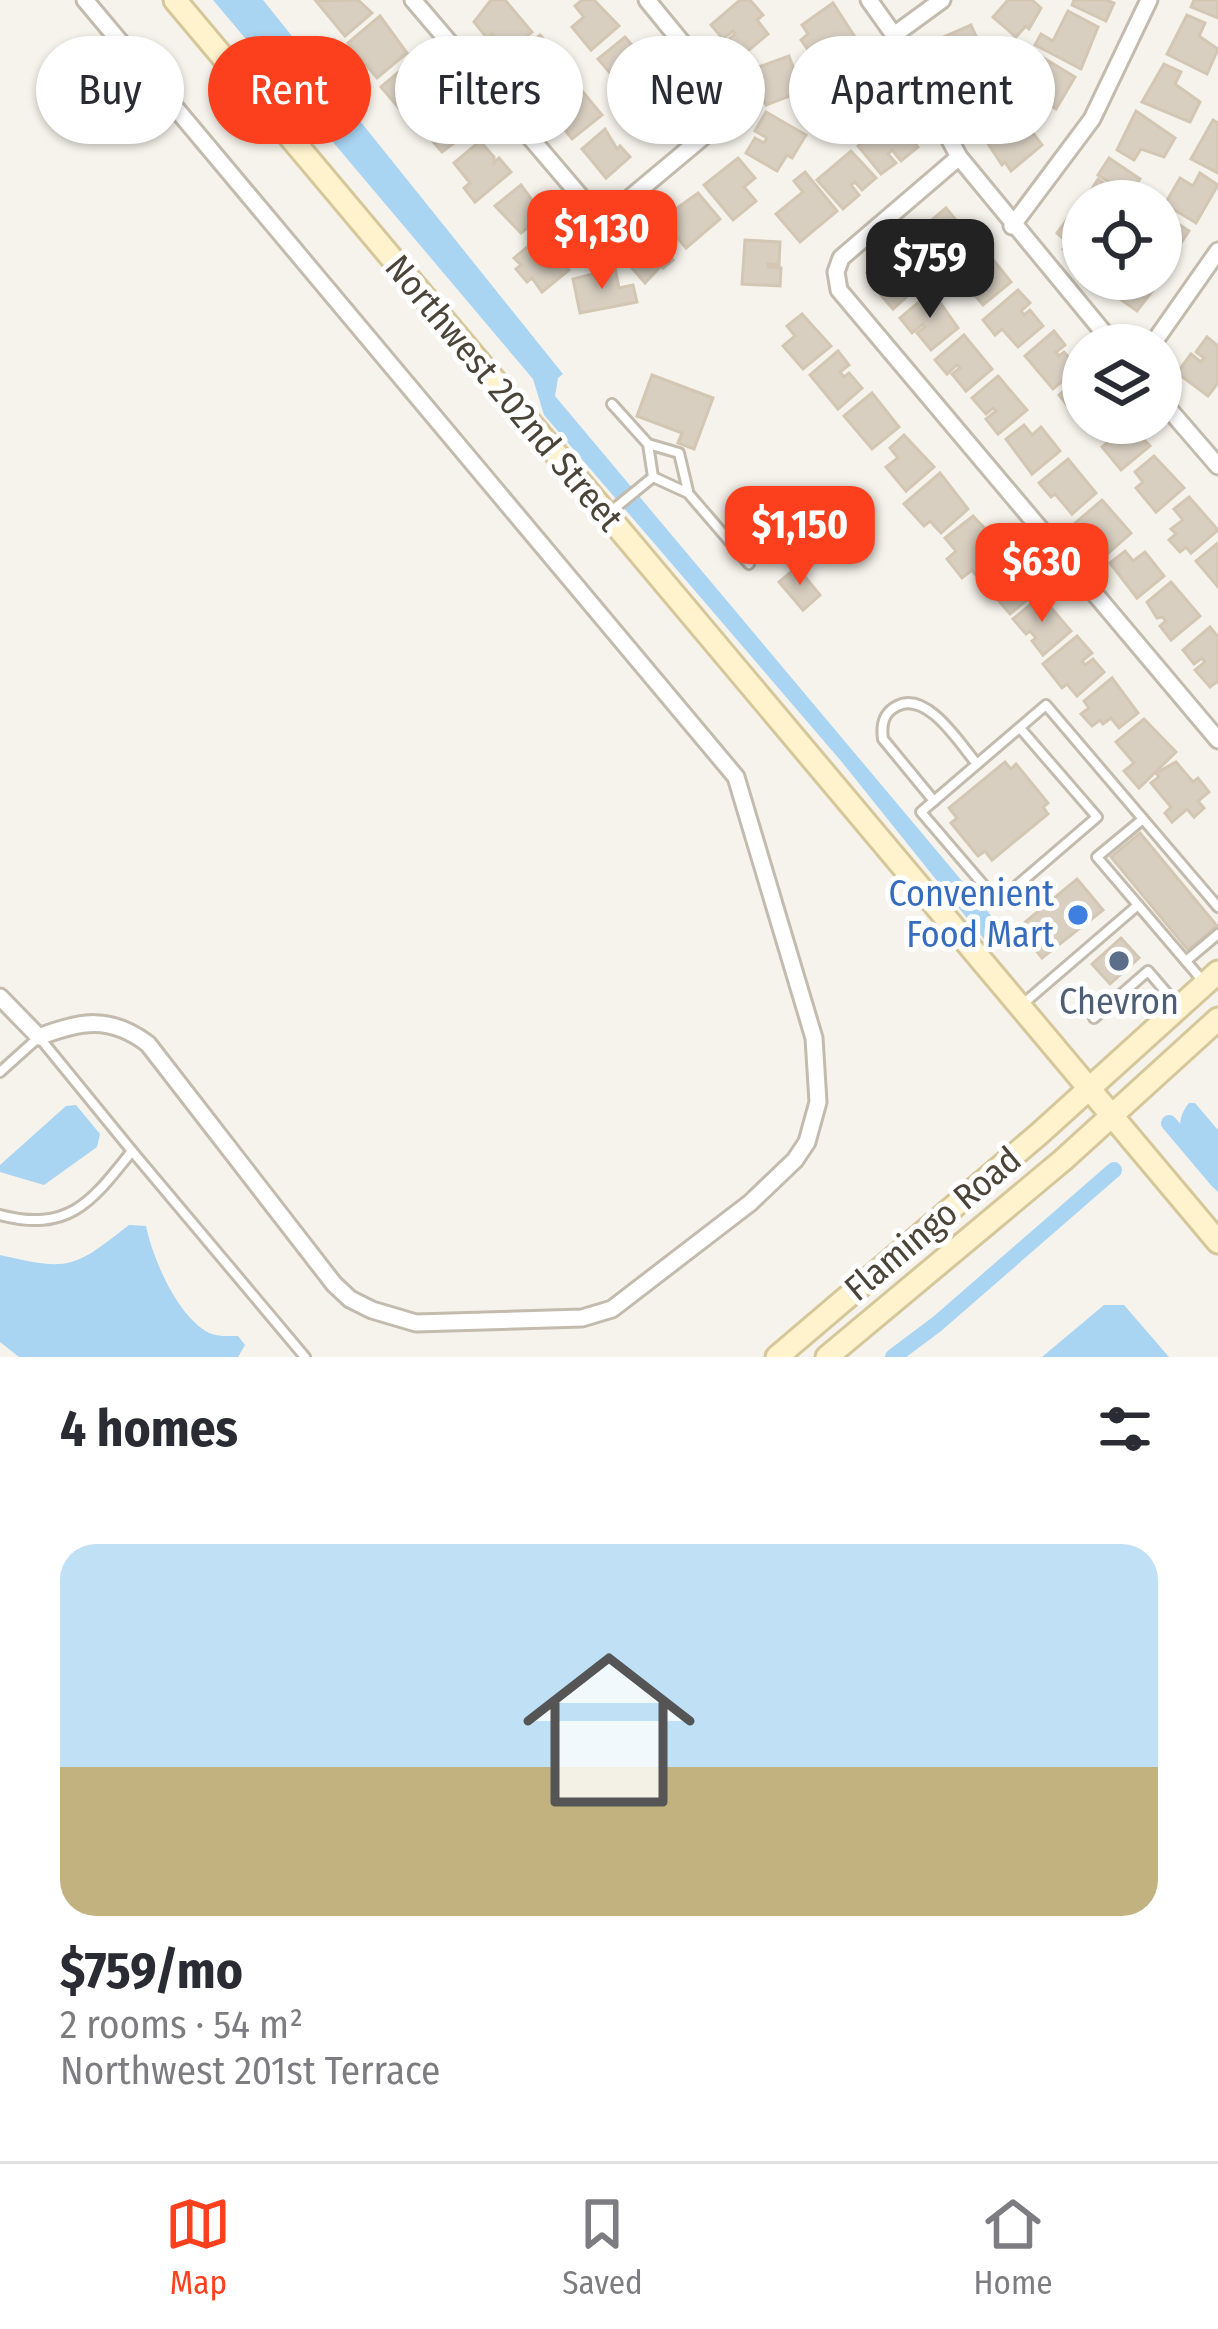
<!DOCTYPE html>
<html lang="en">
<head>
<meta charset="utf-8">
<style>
	body { margin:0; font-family:"Fira Sans Condensed",sans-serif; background:#f2f2f3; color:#2b2b33; height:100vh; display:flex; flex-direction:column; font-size:45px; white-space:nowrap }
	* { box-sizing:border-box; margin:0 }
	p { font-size:39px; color:#7c7c81 }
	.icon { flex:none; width:66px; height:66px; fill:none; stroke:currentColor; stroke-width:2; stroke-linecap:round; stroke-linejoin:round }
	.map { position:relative; height:1357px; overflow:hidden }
	.drawer { display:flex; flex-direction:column; background:#fff; flex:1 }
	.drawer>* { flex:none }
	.banner { position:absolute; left:36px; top:36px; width:1146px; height:108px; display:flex; gap:24px }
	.buttons { position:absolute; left:1062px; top:180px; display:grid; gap:24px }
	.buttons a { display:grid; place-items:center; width:120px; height:120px; border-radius:50%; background:#fff; box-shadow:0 3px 9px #0004; font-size:60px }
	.price { position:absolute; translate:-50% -102px; padding:0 27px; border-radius:24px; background:#fc3f1d; color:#fff; font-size:39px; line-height:78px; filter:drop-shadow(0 3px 6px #0008) }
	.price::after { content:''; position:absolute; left:50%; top:72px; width:36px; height:27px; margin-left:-18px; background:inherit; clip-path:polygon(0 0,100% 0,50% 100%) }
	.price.current { background:#222; color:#fff }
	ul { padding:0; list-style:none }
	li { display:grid; align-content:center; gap:24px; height:636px; padding:0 60px }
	li span { display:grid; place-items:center; height:372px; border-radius:36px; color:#555 }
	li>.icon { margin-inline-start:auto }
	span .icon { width:216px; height:216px; fill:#fffc; stroke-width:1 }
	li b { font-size:51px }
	h2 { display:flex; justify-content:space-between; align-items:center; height:144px; padding:0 60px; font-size:51px }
	.tag { padding:0 42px; border-radius:54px; background:#fff; box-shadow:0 3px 9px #0004; font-size:42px; line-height:108px }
	.tag.current { background:#fc3f1d; color:#fff }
	.tab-bar { display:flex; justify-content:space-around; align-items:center; height:168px; border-top:3px solid #e1e1e2; background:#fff; font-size:33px; color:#7c7c81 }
	.tab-bar a { display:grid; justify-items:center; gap:6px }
	.tab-bar .current { color:#fc3f1d }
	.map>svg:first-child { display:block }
</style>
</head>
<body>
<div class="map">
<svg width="1218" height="1357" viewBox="0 0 1218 1357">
	<rect width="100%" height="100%" fill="#f6f3ec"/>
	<g fill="#a9d4f2">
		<polygon points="213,0 263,0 563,374 558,378 555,396 1004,931 1001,938 987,943 841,761 544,415 533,379"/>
		<path d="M1189 1103H1195L1218 1130V1192C1197 1168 1164 1133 1189 1103Z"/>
		<polygon points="76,1105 100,1134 97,1147 44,1185 0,1172 0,1165 66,1106"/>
		<path d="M129 1225 146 1226C153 1259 177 1316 209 1333 219 1337 228 1336 238 1336L245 1345 238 1357H19L0 1342V1255C69 1271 73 1269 129 1225Z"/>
		<polygon points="1104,1305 1124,1305 1169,1357 1042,1357"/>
	</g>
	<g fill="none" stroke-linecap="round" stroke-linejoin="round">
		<g stroke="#a9d4f2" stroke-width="16">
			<polyline points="1169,1123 1218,1181"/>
			<polyline points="893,1357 937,1324 1114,1170"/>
		</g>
	</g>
	<g fill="#d8cfc1" stroke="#d3c7b4" stroke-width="3">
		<polygon points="358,0 372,13 345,36 316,1"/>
		<polygon points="491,0 505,0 532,32 507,52 492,34 487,38 474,22"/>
		<polygon points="582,0 594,0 619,26 591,50 572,27 584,17 575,6"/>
		<polygon points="740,0 750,0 763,15 757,20 768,34 742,56 728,40 735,34 733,31 723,39 711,25"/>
		<polygon points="1008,0 1032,0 1041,8 1029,29 1026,26 1016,37 993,17"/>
		<polygon points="1074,0 1106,0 1114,3 1106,21 1072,5"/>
		<polygon points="1194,0 1218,0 1218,18 1191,7"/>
		<polygon points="833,3 857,40 827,61 817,46 809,51 801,40 808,34 802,25"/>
		<polygon points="1068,11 1098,27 1081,69 1035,45 1041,34 1053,41"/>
		<polygon points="1187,15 1205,23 1199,36 1218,49 1207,74 1167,54"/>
		<polygon points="380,16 407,53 377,78 348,43"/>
		<polygon points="971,25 989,65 955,81 941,38"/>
		<polygon points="540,35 570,70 540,96 528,82 536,75 533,71 523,79 508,62"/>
		<polygon points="625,37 639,53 631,60 633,63 644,54 656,68 627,93 598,59"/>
		<polygon points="789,56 798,81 791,84 795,94 766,105 753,69"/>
		<polygon points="866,57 886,97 869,106 863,95 850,102 845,95 840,98 834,87 839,84 834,75"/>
		<polygon points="1042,57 1075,77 1056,109 1025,86"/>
		<polygon points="414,59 438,96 409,120 381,87"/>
		<polygon points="1164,64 1181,72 1175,84 1200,102 1190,122 1142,102"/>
		<polygon points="986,75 992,75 1009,105 976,123 960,90"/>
		<polygon points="665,79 687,109 664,129 640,100"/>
		<polygon points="573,80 602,115 572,139 561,125 571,116 568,113 558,118 546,103"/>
		<polygon points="448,99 474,128 442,152 418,124"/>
		<polygon points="888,111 918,147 901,161 892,150 888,154 896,163 881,174 858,146 879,128 874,122"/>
		<polygon points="1136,111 1175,138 1164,157 1141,149 1134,160 1117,150"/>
		<polygon points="766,112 806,135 792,158 787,155 777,171 746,153 755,138 764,143 767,138 755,131"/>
		<polygon points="1021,117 1042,145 1011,171 1005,162 1002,165 987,142"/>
		<polygon points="1213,120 1218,123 1218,173 1191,159"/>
		<polygon points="605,129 617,149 620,146 630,157 606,178 582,149"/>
		<polygon points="480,141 494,157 494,163 499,158 511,172 475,202 464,188 470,183 454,163"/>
		<polygon points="851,151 876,178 862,190 855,182 851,185 859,195 843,209 817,180"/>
		<polygon points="738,158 755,178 744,187 756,201 733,220 704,185"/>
		<polygon points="1109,158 1140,179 1126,201 1093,201 1087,197 1098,179 1107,185 1109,182 1098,175"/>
		<polygon points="805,172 837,211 800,242 776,214 803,192 794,181"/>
		<polygon points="1200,173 1218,185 1196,223 1165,204 1180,178 1193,186"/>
		<polygon points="521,185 543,215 521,233 495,206"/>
		<polygon points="698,193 720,219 686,248 662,219"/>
		<polygon points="1079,203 1083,206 1082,265 1063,249 1068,243 1057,233"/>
		<polygon points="946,208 960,225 952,231 955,234 965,225 977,240 948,264 920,230"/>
		<polygon points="1161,213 1189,231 1179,246 1171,241 1168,245 1178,252 1167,270 1161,267"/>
		<polygon points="543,234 555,248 544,256 547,260 556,253 569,270 542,292 532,278 527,282 516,269 521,265 514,258"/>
		<polygon points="653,236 673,260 663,268 661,266 645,283 626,261"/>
		<polygon points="745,240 780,242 779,265 768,264 768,267 781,268 780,286 742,284"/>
		<polygon points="983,247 1011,282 983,305 963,281 972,274 966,261"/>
		<polygon points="894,251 914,274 918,270 926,279 893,309 880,294 891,286 888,283 880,289 867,273"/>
		<polygon points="615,268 619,288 633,285 637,302 580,313 573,279"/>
		<polygon points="1127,279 1160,281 1137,311 1113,294"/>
		<polygon points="1018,290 1030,303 1021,311 1024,315 1030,310 1043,326 1018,347 1002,329 995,335 983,320"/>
		<polygon points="932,291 958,328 931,350 917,333 925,327 923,324 912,333 900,318"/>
		<polygon points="802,314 831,346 803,369 783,346 795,336 787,326"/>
		<polygon points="1054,331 1065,345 1056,352 1059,356 1064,352 1078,368 1053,389 1025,356"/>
		<polygon points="964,335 992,369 966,391 952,374 960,368 957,365 947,374 935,360"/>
		<polygon points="1207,337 1218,346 1218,383 1208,396 1177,373 1191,354 1201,362 1204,358 1196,352"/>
		<polygon points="838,351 849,365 840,372 844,377 849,373 862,388 838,409 810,375"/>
		<polygon points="652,375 713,398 694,449 678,443 682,433 637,416"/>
		<polygon points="1083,375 1083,423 1095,423 1087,430 1059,395"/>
		<polygon points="998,376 1027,410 998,434 986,419 996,411 993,408 986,414 972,398"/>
		<polygon points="872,393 899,427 872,449 844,416"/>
		<polygon points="1109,423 1127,423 1150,446 1121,470 1102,447 1114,437 1105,426"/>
		<polygon points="1024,425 1032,435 1041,427 1060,451 1032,474 1006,439"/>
		<polygon points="904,435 934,467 906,491 886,467 898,458 890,448"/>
		<polygon points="1154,456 1184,488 1156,512 1136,488 1143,482 1135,472"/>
		<polygon points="1068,459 1096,493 1072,514 1055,494 1051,497 1039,483"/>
		<polygon points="940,473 968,509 941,533 930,521 924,526 904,504"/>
		<polygon points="1189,497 1218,530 1191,553 1186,547 1180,552 1169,540 1176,534 1171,529 1183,520 1174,509"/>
		<polygon points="1102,500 1131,533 1105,556 1091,543 1092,534 1085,539 1073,525"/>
		<polygon points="973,516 1004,549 975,574 972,570 962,578 947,559 956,551 945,538"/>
		<polygon points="1218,543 1218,587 1196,561"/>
		<polygon points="1125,551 1133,561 1145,552 1164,576 1137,598 1110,563"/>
		<polygon points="1009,555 1022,570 1012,578 1021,575 1036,592 1010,614 981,580"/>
		<polygon points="797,567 820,595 803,610 779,582"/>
		<polygon points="1171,582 1200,616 1171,640 1160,626 1166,621 1162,617 1157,618 1147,602"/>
		<polygon points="1041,596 1071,631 1043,655 1032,641 1036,638 1030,631 1026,634 1013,619"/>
		<polygon points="1210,627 1218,637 1218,681 1210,687 1195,670 1205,662 1202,658 1194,664 1183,650"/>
		<polygon points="1077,636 1092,653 1082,661 1085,665 1093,659 1104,672 1077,696 1067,684 1062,688 1043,664"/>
		<polygon points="1112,678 1138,713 1119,728 1111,718 1103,724 1100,720 1092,726 1081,714 1089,708 1084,701"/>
		<polygon points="1144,719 1176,752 1139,788 1124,771 1134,763 1116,742"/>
		<polygon points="1005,762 1011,769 1016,764 1048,803 1043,807 1048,814 992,860 985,851 978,856 951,823 957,818 949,808"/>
		<polygon points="1176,762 1193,782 1198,778 1209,792 1198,801 1204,808 1194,817 1187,809 1172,822 1165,813 1171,807 1151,783 1159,777 1156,773"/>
		<polygon points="1140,833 1217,926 1188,950 1111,857"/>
		<polygon points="1077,879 1103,910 1042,958 1018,928"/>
		<polygon points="1121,938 1139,958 1110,984 1092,964"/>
	</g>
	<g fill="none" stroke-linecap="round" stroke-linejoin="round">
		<g stroke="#c2bbae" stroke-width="14">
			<g id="lane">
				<polyline points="648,444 679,453 688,491"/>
				<polyline points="653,477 688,493 749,564"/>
				<polyline points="610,512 653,477 648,444 612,404"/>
				<polyline points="1020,728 1097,817 998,902 921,812 1046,705 1143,819"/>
				<path d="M934 801 883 739C881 725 883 713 897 706 927 690 960 744 977 764"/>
				<polyline points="1138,905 1097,857 1143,819 1218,907"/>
				<polyline points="1186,961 1218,934"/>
				<polyline points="1024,1003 1138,905 1202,980"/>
				<polyline points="1094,1018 1148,971 1178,1006"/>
				<path d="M0 1072 39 1037 132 1151C92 1201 70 1233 0 1215"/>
				<polyline points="132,1151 305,1357"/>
			</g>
		</g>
		<g stroke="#c2bbae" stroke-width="21">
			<g id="street">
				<polyline points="413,0 581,197 591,207 604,210 624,203 716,126 725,105 711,78 647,0"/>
				<polyline points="869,0 894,35 959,157 1114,345"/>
				<polyline points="894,35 942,0"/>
				<polyline points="959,157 841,258 836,272 839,290 1218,740"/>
				<polyline points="1012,226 1092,119 1149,0"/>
				<polyline points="1152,345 1218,251"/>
				<polyline points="1161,400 1218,466"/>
				<path d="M0 997 39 1037C80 1021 110 1015 148 1044L334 1284 350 1299 372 1310 416 1323 582 1318 612 1309 750 1203 795 1160 807 1142 818 1102 814 1038 736 777 85 0"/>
			</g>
		</g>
		<g stroke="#d6c79b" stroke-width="27">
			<g id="secondary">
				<polyline points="175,0 1218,1242"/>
				<polyline points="777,1357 1039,1134 1218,972"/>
				<polyline points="827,1357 1063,1160 1218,1019"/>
			</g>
		</g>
		<use href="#lane" stroke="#fff" stroke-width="8"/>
		<use href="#street" stroke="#fff" stroke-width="15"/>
		<use href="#secondary" stroke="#fff3cd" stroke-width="21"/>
	</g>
	<circle fill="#3f7fe0" stroke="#fff" stroke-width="4.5" cx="1078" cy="915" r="12"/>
	<circle fill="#5c6f8a" stroke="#fff" stroke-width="4.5" cx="1119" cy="961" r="12"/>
	<g text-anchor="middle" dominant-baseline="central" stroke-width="10" stroke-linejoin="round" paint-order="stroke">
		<g font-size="36" fill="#4b4439" stroke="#fff">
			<text transform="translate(504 393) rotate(50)">Northwest 202nd Street</text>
			<text transform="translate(933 1224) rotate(-40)">Flamingo Road</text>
		</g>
		<g font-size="36" fill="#366cbe" stroke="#fff" text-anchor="end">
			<text x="1054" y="894">Convenient<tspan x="1054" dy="41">Food Mart</tspan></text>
		</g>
		<g font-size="36" fill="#4e5e75" stroke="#fff">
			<text x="1119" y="1002">Chevron</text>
		</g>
	</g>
</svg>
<div class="buttons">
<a><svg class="icon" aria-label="locate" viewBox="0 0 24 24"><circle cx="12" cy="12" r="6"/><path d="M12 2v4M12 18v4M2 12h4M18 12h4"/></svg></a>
<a><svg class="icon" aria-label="layers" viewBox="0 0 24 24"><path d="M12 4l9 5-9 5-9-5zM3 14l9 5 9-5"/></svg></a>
</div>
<b class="price" style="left:602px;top:292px">$1,130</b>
<b class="price current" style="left:930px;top:321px">$759</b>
<b class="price" style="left:800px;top:588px">$1,150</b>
<b class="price" style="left:1042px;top:625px">$630</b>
<div class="banner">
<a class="tag">Buy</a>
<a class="tag current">Rent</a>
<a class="tag">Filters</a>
<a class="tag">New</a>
<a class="tag">Apartment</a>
</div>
</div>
<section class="drawer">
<h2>4 homes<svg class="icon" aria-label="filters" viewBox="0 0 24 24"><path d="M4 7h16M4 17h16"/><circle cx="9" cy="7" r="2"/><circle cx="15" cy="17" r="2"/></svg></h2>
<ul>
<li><span style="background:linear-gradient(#bfe0f5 60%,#c2b280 0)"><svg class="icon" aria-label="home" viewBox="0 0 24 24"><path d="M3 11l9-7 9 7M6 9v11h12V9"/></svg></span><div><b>$759/mo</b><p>2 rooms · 54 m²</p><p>Northwest 201st Terrace</p></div></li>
</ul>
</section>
<nav class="tab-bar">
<a class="current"><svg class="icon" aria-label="map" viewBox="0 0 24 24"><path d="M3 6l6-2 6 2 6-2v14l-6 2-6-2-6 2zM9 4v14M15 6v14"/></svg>Map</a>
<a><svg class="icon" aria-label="saved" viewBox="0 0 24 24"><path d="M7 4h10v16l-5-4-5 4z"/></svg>Saved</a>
<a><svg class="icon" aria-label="home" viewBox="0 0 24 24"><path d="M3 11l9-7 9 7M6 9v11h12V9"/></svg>Home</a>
</nav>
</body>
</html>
